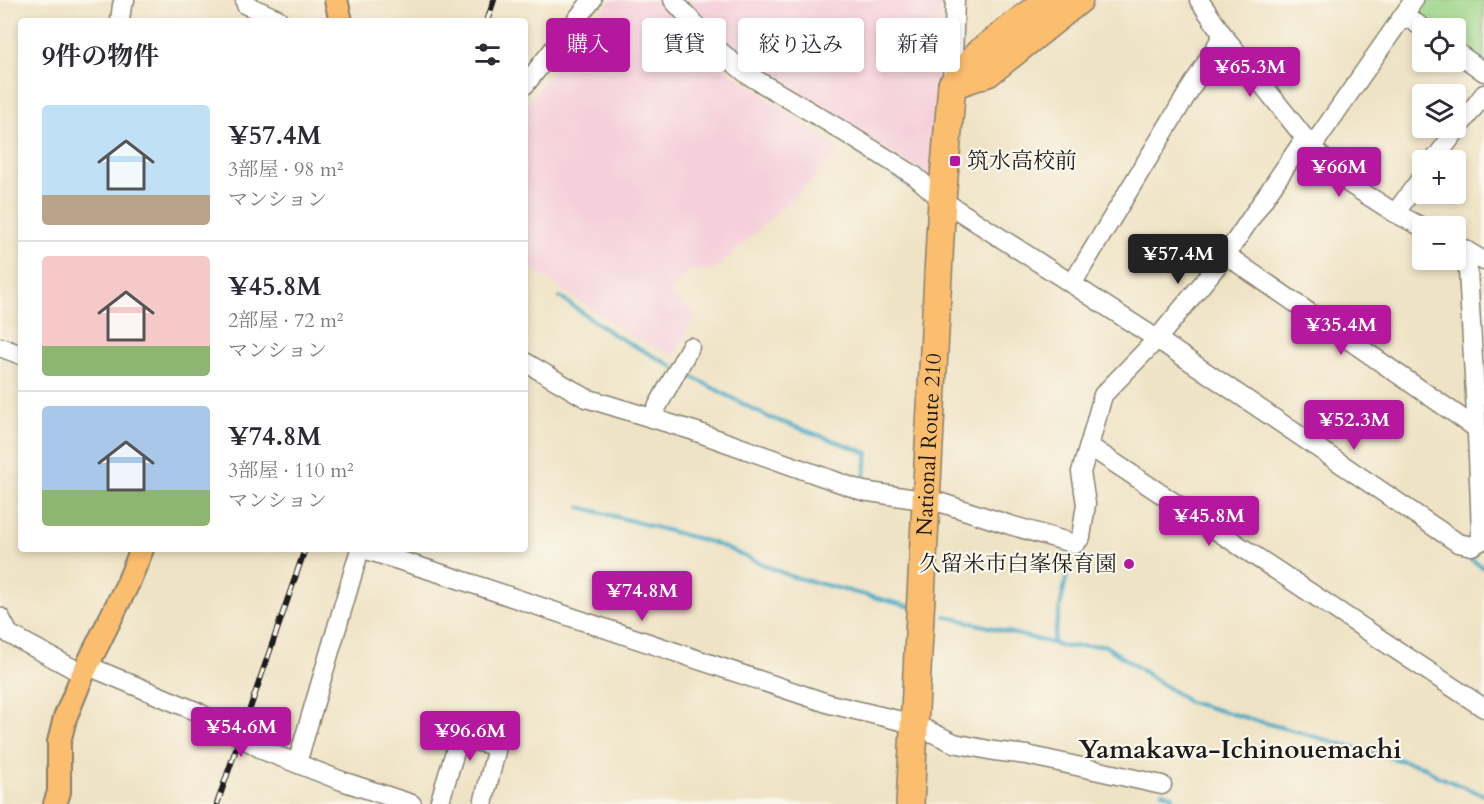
<!DOCTYPE html>
<html lang="ja">
<head>
<meta charset="utf-8">
<style>
	body { margin:0; font-family:Cardo,"Noto Serif JP",serif; background:#f2f2f3; color:#2b2b33; height:100vh; display:flex; flex-direction:column; font-size:22px; white-space:nowrap }
	* { box-sizing:border-box; margin:0 }
	p { font-size:20px; color:#7c7c81 }
	.icon { flex:none; width:33px; height:33px; fill:none; stroke:currentColor; stroke-width:2; stroke-linecap:round; stroke-linejoin:round }
	.map { position:relative; flex:1; overflow:hidden }
	.drawer { position:absolute; left:18px; top:18px; width:510px; height:534px; display:flex; flex-direction:column; background:#fff; border-radius:6px; box-shadow:0 3px 9px #0003 }
	.drawer>* { flex:none }
	.guide { position:absolute; left:546px; top:18px; width:570px; height:54px; display:flex; gap:12px }
	.tools { position:absolute; left:1412px; top:18px; display:grid; gap:12px }
	.tools a { display:grid; place-items:center; width:54px; height:54px; border-radius:6px; background:#fff; box-shadow:0 3px 9px #0003; font-size:30px }
	.price { position:absolute; translate:-50% -51px; padding:0 14px; border-radius:6px; background:#b5179e; color:#fff; font-size:20px; line-height:39px; filter:drop-shadow(0 2px 3px #0008) }
	.price::after { content:''; position:absolute; left:50%; top:36px; width:18px; height:14px; margin-left:-9px; background:inherit; clip-path:polygon(0 0,100% 0,50% 100%) }
	.price.active { background:#222; color:#fff }
	ul { padding:0; list-style:none }
	li { display:flex; align-items:center; gap:18px; height:150px; padding:0 24px }
	li+li { border-top:2px solid #e1e1e2 }
	li span { display:grid; place-items:center; flex:none; width:168px; height:120px; border-radius:6px; color:#555 }
	li>.icon { margin-inline-start:auto }
	span .icon { width:72px; height:72px; fill:#fffc; stroke-width:1 }
	li b { font-size:26px }
	h2 { display:flex; justify-content:space-between; align-items:center; height:72px; padding:0 24px; font-size:26px }
	.tag { padding:0 21px; border-radius:6px; background:#fff; box-shadow:0 3px 9px #0003; font-size:21px; line-height:54px }
	.tag.active { background:#b5179e; color:#fff }
	.map>svg:first-child { display:block }
</style>
</head>
<body>
<div class="map">
<svg width="1484" height="804" viewBox="0 0 1484 804">
	<rect width="100%" height="100%" fill="#fbf7ec"/>
	<filter id="ink" filterUnits="userSpaceOnUse"><feTurbulence type="fractalNoise" baseFrequency=".0167" numOctaves="2"/><feDisplacementMap in="SourceGraphic" scale="12" xChannelSelector="R" yChannelSelector="G"/><feConvolveMatrix kernelMatrix="1 2 1 2 8 2 1 2 1" color-interpolation-filters="sRGB"/></filter>
	<filter id="wash" filterUnits="userSpaceOnUse"><feTurbulence type="fractalNoise" baseFrequency=".008" numOctaves="4" result="noise"/><feDisplacementMap in="SourceGraphic" scale="24" xChannelSelector="R" yChannelSelector="G"/><feGaussianBlur stdDeviation="1.35" result="paint"/><feColorMatrix in="noise" values="0 0 0 0 0 0 0 0 0 0 0 0 0 0 0 0 0 1.4 0 .05"/><feComposite in="paint" operator="in"/></filter>
	<g filter="url(#wash)">
		<rect width="100%" height="100%" fill="#efe3c5"/>
		<g fill="#f5cfdb">
			<polygon points="611,0 663,0 729,70 842,151 779,211 714,270 688,271 670,293 696,315 674,356 632,337 525,264 525,106"/>
			<polygon points="686,0 942,0 934,179 746,63"/>
		</g>
		<polygon fill="#9bd487" stroke="#5c7852" stroke-width="1.5" points="1414,0 1484,0 1484,72 1455,51 1455,28 1423,28 1404,15"/>
		<g fill="none" stroke-linecap="round" stroke-linejoin="round">
			<g stroke="#43a8c3" stroke-width="4">
				<polyline points="856,150 922,193"/>
				<polyline points="560,297 614,335 674,367"/>
				<polyline points="683,372 768,417 868,453 863,482"/>
				<polyline points="580,507 714,543 790,576 912,607"/>
				<polyline points="1457,550 1484,568"/>
				<polyline points="945,616 1067,647 1104,645 1189,702 1425,767 1437,776 1484,795"/>
				<polyline points="1053,642 1072,549"/>
				<polyline points="1162,792 1173,796 1171,804"/>
			</g>
		</g>
	</g>
	<g filter="url(#ink)">
		<g fill="none" stroke-linecap="round" stroke-linejoin="round">
			<g stroke="#868070" stroke-width="21">
				<g id="minor">
					<polyline points="245,0 246,5 278,19"/>
					<path d="M673 0 716 48 748 75 833 125 915 176 942 200 1157 339 1458 543 1472 546 1481 541C1479 444 1472 348 1467 251"/>
					<polyline points="1199,0 1223,35 1312,147 1348,183 1395,213 1422,227"/>
					<polyline points="1404,15 1423,28"/>
					<polyline points="120,21 122,5 125,0"/>
					<polyline points="1455,51 1484,72"/>
					<polyline points="525,85 592,0"/>
					<polyline points="952,85 955,0"/>
					<polyline points="1305,138 1226,255 1157,339 1103,395 1089,446 1484,708"/>
					<polyline points="1312,147 1414,0"/>
					<polyline points="1434,160 1484,94"/>
					<polyline points="1395,213 1422,177"/>
					<polyline points="1455,244 1484,261"/>
					<polyline points="1226,255 1476,428"/>
					<polyline points="1072,284 1223,35"/>
					<polyline points="0,347 21,355"/>
					<polyline points="525,362 586,398 694,431 863,491 942,503 1010,525 1075,544 1081,537 1086,504 1081,472 1089,446"/>
					<polyline points="651,418 690,347"/>
					<polyline points="363,549 452,577 830,704 914,724 954,743 994,751 1027,755 1162,785"/>
					<polyline points="0,617 9,634 83,674"/>
					<polyline points="88,666 198,712 265,751 342,781 412,804"/>
					<polyline points="297,763 360,549"/>
					<polyline points="439,804 458,742 463,738 491,745 496,751 483,804"/>
				</g>
			</g>
			<g stroke="#868070" stroke-width="26">
				<g id="major">
					<polyline points="336,0 341,21"/>
					<polyline points="55,804 59,792 59,742 65,718 83,674 128,583 142,549"/>
				</g>
			</g>
			<g stroke="#868070" stroke-width="30">
				<g id="highway">
					<polyline points="952,85 988,73 1079,0"/>
					<polyline points="952,85 978,54 1047,0"/>
					<path id="s1" d="M910 804 942 200 952 85"/>
				</g>
			</g>
			<use href="#minor" stroke="#fff" stroke-width="18"/>
			<use href="#major" stroke="#fbbd6e" stroke-width="22"/>
			<use href="#highway" stroke="#fbbd6e" stroke-width="27"/>
			<g stroke="#1c1c1c" stroke-width="6">
				<g id="rail">
					<polyline points="487,21 494,0"/>
					<polyline points="217,804 305,549"/>
				</g>
			</g>
			<use href="#rail" stroke="#fbf7ec" stroke-width="4" stroke-dasharray="11" stroke-linecap="butt"/>
		</g>
	</g>
	<g fill="#b5179e" stroke="#fbf7ec" stroke-width="2">
		<rect x="949" y="155" width="12" height="12" rx="3"/>
		<circle cx="1129" cy="564" r="6"/>
	</g>
	<g text-anchor="middle" dominant-baseline="central" stroke-width="4.5" stroke-linejoin="round" paint-order="stroke">
		<g font-size="22" fill="#1c1c1c" stroke="#fbf7ec" text-anchor="start">
			<text x="967" y="161">筑水高校前</text>
			<text x="1117" y="564" text-anchor="end">久留米市白峯保育園</text>
		</g>
		<g font-size="22" fill="#1c1c1c" stroke="#fbf7ec">
			<text stroke="none"><textPath href="#s1" startOffset="360">National Route 210</textPath></text>
		</g>
		<g font-size="26" font-weight="bold" fill="#1c1c1c" stroke="#fbf7ec">
			<text x="1240" y="749">Yamakawa-Ichinouemachi</text>
		</g>
	</g>
</svg>
<div class="tools">
<a><svg class="icon" aria-label="locate" viewBox="0 0 24 24"><circle cx="12" cy="12" r="6"/><path d="M12 2v4M12 18v4M2 12h4M18 12h4"/></svg></a>
<a><svg class="icon" aria-label="layers" viewBox="0 0 24 24"><path d="M12 4l9 5-9 5-9-5zM3 14l9 5 9-5"/></svg></a>
<a>+</a>
<a>−</a>
</div>
<b class="price" style="left:1250px;top:98px">¥65.3M</b>
<b class="price" style="left:1339px;top:198px">¥66M</b>
<b class="price active" style="left:1178px;top:285px">¥57.4M</b>
<b class="price" style="left:1341px;top:356px">¥35.4M</b>
<b class="price" style="left:1354px;top:451px">¥52.3M</b>
<b class="price" style="left:1209px;top:547px">¥45.8M</b>
<b class="price" style="left:642px;top:622px">¥74.8M</b>
<b class="price" style="left:241px;top:758px">¥54.6M</b>
<b class="price" style="left:470px;top:762px">¥96.6M</b>
<div class="guide">
<a class="tag active">購入</a>
<a class="tag">賃貸</a>
<a class="tag">絞り込み</a>
<a class="tag">新着</a>
</div>
<section class="drawer">
<h2>9件の物件<svg class="icon" aria-label="filters" viewBox="0 0 24 24"><path d="M4 7h16M4 17h16"/><circle cx="9" cy="7" r="2"/><circle cx="15" cy="17" r="2"/></svg></h2>
<ul>
<li><span style="background:linear-gradient(#bfe0f5 75%,#b9a48a 0)"><svg class="icon" aria-label="home" viewBox="0 0 24 24"><path d="M3 11l9-7 9 7M6 9v11h12V9"/></svg></span><div><b>¥57.4M</b><p>3部屋 · 98 m²</p><p>マンション</p></div></li>
<li><span style="background:linear-gradient(#f6c9c9 75%,#8fb573 0)"><svg class="icon" aria-label="home" viewBox="0 0 24 24"><path d="M3 11l9-7 9 7M6 9v11h12V9"/></svg></span><div><b>¥45.8M</b><p>2部屋 · 72 m²</p><p>マンション</p></div></li>
<li><span style="background:linear-gradient(#a9c7e8 70%,#8fb573 0)"><svg class="icon" aria-label="home" viewBox="0 0 24 24"><path d="M3 11l9-7 9 7M6 9v11h12V9"/></svg></span><div><b>¥74.8M</b><p>3部屋 · 110 m²</p><p>マンション</p></div></li>
</ul>
</section>
</div>
</body>
</html>
